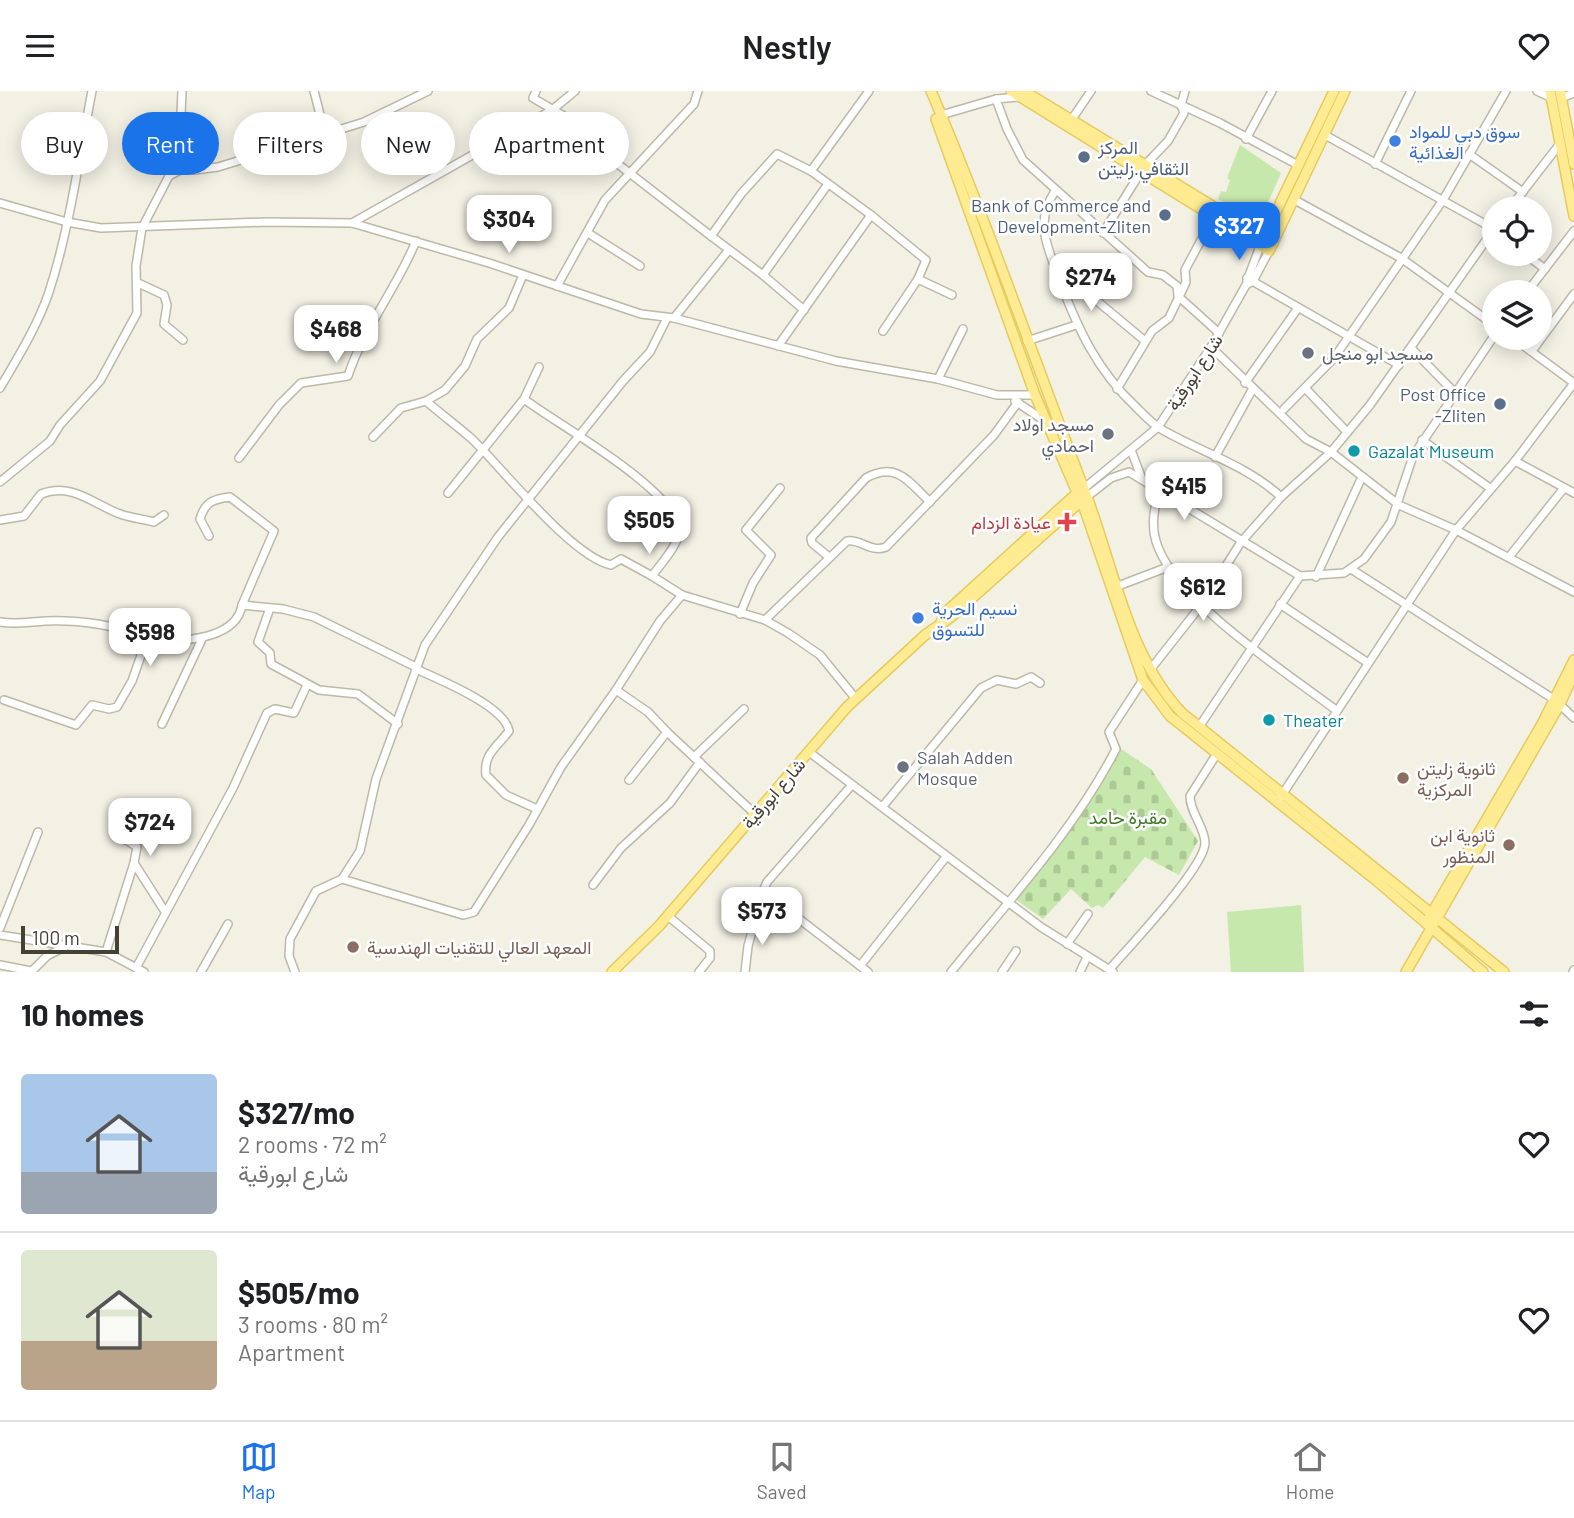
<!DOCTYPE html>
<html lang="en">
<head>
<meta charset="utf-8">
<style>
	body { margin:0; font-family:Barlow,Vazirmatn,sans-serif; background:#f2f2f2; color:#202124; height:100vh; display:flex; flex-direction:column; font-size:26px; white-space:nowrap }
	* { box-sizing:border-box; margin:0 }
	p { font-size:23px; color:#757577 }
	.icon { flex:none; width:38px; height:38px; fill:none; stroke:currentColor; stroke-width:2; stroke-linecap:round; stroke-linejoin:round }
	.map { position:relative; height:881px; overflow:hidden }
	.sheet { display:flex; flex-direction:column; background:#fff; flex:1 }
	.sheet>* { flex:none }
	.hud { position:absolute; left:21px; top:21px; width:700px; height:63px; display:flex; gap:14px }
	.fabs { position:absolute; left:1482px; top:105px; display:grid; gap:14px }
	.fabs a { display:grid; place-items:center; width:70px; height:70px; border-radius:50%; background:#fff; box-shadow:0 4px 18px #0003; font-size:35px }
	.scale { position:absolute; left:21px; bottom:18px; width:98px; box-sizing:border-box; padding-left:7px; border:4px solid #454034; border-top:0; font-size:19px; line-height:24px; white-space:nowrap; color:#454034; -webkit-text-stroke:5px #fff; paint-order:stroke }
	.price { position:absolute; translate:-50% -60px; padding:0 16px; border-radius:14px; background:#fff; color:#222; font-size:23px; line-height:46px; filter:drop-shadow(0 2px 4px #0008) }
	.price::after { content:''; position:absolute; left:50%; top:42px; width:21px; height:16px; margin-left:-10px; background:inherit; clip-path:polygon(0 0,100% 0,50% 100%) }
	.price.active { background:#1a73e8; color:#fff }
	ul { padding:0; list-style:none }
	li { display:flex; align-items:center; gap:21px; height:175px; padding:0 21px }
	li+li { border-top:2px solid #e0e0e0 }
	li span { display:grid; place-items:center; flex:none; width:196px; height:140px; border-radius:7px; color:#555 }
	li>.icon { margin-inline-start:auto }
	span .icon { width:84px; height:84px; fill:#fffc; stroke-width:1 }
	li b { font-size:30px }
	h2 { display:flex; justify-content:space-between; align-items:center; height:84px; padding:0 21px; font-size:30px }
	.pill { padding:0 24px; border-radius:32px; background:#fff; box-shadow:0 4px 18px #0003; font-size:24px; line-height:63px }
	.pill.active { background:#1a73e8; color:#fff }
	header { display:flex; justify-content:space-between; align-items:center; height:91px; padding:0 21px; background:#fff; font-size:32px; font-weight:600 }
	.tabs { display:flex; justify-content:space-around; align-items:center; height:98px; border-top:2px solid #e0e0e0; background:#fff; font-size:19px; color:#757577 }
	.tabs a { display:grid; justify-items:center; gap:4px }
	.tabs .active { color:#1a73e8 }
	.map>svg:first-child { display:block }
</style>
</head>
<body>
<header><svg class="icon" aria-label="menu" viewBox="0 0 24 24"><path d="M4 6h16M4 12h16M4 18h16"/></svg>Nestly<svg class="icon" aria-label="heart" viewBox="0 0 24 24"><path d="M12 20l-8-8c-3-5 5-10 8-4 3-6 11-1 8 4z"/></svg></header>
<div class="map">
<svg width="1574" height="881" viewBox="0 0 1574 881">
	<defs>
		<pattern id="cemetery-stones" width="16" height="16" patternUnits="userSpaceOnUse" patternTransform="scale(1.75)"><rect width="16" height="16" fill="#c7e8ac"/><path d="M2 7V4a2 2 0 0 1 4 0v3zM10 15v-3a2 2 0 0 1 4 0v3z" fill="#acc895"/></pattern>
	</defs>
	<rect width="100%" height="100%" fill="#f3f0e4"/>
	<polygon fill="url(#cemetery-stones)" points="1118,656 1151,678 1198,750 1179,784 1145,766 1103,817 1098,814 1092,817 1071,798 1043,828 1014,807 1079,722"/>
	<g fill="#c7e8ac">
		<polygon points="1240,54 1281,82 1259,132 1218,108 1221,100 1226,101 1230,89 1227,87"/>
		<polygon points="1301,814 1304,881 1231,881 1227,821"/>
	</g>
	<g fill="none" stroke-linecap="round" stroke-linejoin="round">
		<g stroke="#beb8a7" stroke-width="10">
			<g id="minor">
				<polyline points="314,0 325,43"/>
				<polyline points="536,0 533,7 576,32 579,43 711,145"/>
				<polyline points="1151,0 1220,32 1298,74"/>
				<polyline points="1537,0 1552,7"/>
				<polyline points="1561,7 1574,2"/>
				<polyline points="996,8 1007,38 1023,69 1148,181 1163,184 1177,195 1178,205 1219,242"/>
				<polyline points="941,24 996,8 1018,6"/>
				<polyline points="1072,28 1091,0"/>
				<polyline points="1325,44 1494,138"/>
				<polyline points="1246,48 1272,0"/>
				<polyline points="1469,63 1523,101"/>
				<polyline points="1375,73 1411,0"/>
				<polyline points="195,79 218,76 364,31 428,0"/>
				<polyline points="811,80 777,63 741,103 711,145 763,184 828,93"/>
				<path d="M1055 100C1035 131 1046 152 1058 185 1077 236 1096 279 1137 317 1144 324 1152 333 1161 338 1200 361 1247 374 1281 406"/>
				<polyline points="1293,108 1401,167 1494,234"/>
				<polyline points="0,112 67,131 101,137 265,131 352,132 489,172 641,223 674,227 836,270 938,288 997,304 1035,304"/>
				<polyline points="1510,117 1559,54"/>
				<polyline points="871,124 926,169 918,188 883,240"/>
				<polyline points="352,132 552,19 575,0"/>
				<polyline points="588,142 640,175"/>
				<polyline points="1103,142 1145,74 1168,50 1184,22 1181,14 1185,0"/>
				<polyline points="1525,163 1545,178"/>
				<polyline points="1054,174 1145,250"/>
				<polyline points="763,184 804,219"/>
				<polyline points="1247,187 1399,274"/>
				<polyline points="918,188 952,204"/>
				<polyline points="1247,190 1260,155"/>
				<polyline points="138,192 164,204 167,214 164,233 183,249"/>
				<polyline points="557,195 605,109 694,13 698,0"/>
				<polyline points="1527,201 1574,140"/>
				<polyline points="674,227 728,160"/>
				<polyline points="1513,247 1574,292"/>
				<polyline points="1027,250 1076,234"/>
				<polyline points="778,255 871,124 811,80 869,0"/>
				<polyline points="1211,256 1306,348 1331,361 1399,414 1456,439 1574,501"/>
				<polyline points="1412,258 1455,302"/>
				<polyline points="1532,260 1574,203"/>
				<path d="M539 276 524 308C555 332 676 398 679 439 680 452 660 474 652 485L682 504 765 529 788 542 820 564 856 608"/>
				<polyline points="938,288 963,238"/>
				<polyline points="1245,292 1298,217"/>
				<path d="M0 297C18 266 38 234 49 201 70 136 79 67 92 0"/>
				<polyline points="1305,297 1347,341"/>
				<polyline points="1117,298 1152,240 1169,227 1186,191 1185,179 1213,127"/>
				<polyline points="426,310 445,299 465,275 477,248 509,217 523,184"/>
				<polyline points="1015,310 1045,330"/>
				<polyline points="1284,318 1334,267 1443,109 1506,0"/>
				<path d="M373 346 401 317 426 310C441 323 457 335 472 348 503 378 572 466 611 474L621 468 652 485"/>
				<polyline points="1422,349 1490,397"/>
				<polyline points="1131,359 1142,388"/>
				<polyline points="1215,366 1252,299"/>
				<path d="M239 367 279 314 301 292 348 285C364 236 397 197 416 150"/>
				<polyline points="1515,370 1574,402"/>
				<path d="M0 391 50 350 60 334 100 290 137 222 136 175 142 137 169 85 180 79H195C177 57 181 28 182 0"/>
				<path d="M1159 398C1154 419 1150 436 1158 456 1180 513 1287 582 1336 619"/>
				<polyline points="1082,399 1158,336 1211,256 1246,194 1253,190 1269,160"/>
				<polyline points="448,402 524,308"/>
				<polyline points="1084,408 1111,387 1129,381 1300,485 1344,482 1364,468 1391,431 1413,365 1494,245"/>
				<path d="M0 429 24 425 41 403C72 391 93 413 120 423 131 427 143 428 154 431L164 424"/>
				<path d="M209 445 200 428C205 411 213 408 230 406L274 440 242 514 283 518 314 526 416 576"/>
				<path d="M829 466 812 452 811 447 866 387C897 370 909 391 930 411"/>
				<polyline points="1509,466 1564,397"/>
				<polyline points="1351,478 1555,609 1574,627"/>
				<polyline points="1316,486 1361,388"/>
				<polyline points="1118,495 1168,476"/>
				<polyline points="1280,513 1368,572"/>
				<polyline points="270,517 258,551 270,562 271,573 319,599 358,603 398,633"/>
				<polyline points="740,523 753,492 771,464 746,439 780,397"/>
				<path d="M765 529 847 450C861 448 871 462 886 456L994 344 1018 311"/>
				<path d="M0 531C16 534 29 531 45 530 71 529 129 532 145 553"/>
				<path d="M416 578C438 588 505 615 509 640 498 655 483 663 486 684L506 704 537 718"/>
				<polyline points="1150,579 1202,513 1241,451 1281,406 1331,361 1370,314 1494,138"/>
				<polyline points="616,599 648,621 667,641"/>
				<path d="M4 609 76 634 92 614 109 618 117 616 132 590 145 553C174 549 236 552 242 514"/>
				<polyline points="162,633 202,548"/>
				<polyline points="1199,636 1300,485"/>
				<polyline points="809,661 1041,836 1113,881"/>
				<polyline points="694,666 744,618"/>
				<polyline points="629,689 667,641 755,723"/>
				<polyline points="1280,707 1456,439 1515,370 1574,292"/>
				<polyline points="883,715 981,597 997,589 1016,593 1031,586 1040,592"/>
				<polyline points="116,742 137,756 134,772 164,819"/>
				<polyline points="342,788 463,824 474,821 529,734 561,676 616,599 660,530 682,504"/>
				<polyline points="593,794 621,757 670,712 700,671"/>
				<polyline points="763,800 767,791 851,695"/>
				<polyline points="668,825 710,860 710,867 699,881"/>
				<polyline points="0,837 38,741"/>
				<polyline points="0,844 106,861 144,881"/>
				<polyline points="1067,853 1088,823"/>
				<polyline points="106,861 134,772"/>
				<polyline points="0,874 31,880"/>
				<polyline points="860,875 946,766"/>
				<polyline points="136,877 233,697 267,622 275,618 294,622 307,594"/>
				<path d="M1109 879C1127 858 1205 776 1205 752 1205 736 1190 722 1190 705L1216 664"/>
				<polyline points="31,881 47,865 68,854"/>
				<polyline points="201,881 228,833"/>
				<polyline points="295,881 289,865 290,848 316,800 342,788 360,760 376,688 425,554 498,446 623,290 650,261 667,227"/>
				<polyline points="745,881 748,855 763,800 868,881"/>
				<path d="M951 881C1010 808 1073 741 1116 658L1109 641 1143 589"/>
				<polyline points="1002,881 1016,860"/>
				<polyline points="1080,881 1087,866"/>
				<polyline points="1573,881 1574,879"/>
			</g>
		</g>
		<g stroke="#e6cb5f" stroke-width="12">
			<g id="major">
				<path d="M931 0C988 133 1035 271 1087 406 1114 478 1128 565 1182 622L1504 881"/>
				<polyline points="1011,0 1269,160 1345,0"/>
				<polyline points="1024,0 1273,152"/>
				<polyline points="1550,0 1574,125"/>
				<polyline points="1560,0 1574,73"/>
				<polyline points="936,28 1035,304 1086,422 1143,589 1170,625 1377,790 1483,881"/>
				<polyline points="1262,150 1334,0"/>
				<polyline points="941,531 946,521 1076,403"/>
				<polyline points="1429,827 1542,633 1574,569"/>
				<polyline points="612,881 659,835 847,616 925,544 951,526 1080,411"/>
				<polyline points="1406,881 1560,613 1574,582"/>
			</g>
		</g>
		<use href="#minor" stroke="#fff" stroke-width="7"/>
		<use href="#major" stroke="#ffeb91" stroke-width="9"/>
	</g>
	<g fill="#3f7fe0" stroke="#fff" stroke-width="2.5">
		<circle cx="1395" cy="50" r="7"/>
		<circle cx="918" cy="527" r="7"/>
	</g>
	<g fill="#5c6f8a" stroke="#fff" stroke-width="2.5">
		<circle cx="1084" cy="66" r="7"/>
		<circle cx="1165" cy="124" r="7"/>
		<circle cx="1500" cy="313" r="7"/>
	</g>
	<g fill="#6b7280" stroke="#fff" stroke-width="2.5">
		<circle cx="1308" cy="262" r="7"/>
		<circle cx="1108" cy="343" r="7"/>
		<circle cx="903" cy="676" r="7"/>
	</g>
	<g fill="#0f9aa8" stroke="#fff" stroke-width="2.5">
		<circle cx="1354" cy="360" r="7"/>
		<circle cx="1269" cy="629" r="7"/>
	</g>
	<path fill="#e0444e" stroke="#fff" stroke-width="2.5" d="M1063.5 420.5h7v7h7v7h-7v7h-7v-7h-7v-7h7z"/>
	<g fill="#8d6e63" stroke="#fff" stroke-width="2.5">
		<circle cx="1403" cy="687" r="7"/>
		<circle cx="1509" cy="754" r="7"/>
		<circle cx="353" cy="856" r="7"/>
	</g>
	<g text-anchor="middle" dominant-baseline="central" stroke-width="5" stroke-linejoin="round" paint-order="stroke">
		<g font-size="18" fill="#366cbe" stroke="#fff" text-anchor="start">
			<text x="1409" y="40">سوق دبي للمواد<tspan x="1409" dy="21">الغذائية</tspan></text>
			<text x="932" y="517">نسيم الحرية<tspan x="932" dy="21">للتسوق</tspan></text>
		</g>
		<g font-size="18" fill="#4e5e75" stroke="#fff" text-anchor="end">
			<text x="1098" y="56" text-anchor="start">المركز<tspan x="1098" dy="21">الثقافي.زليتن</tspan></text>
			<text x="1151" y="114">Bank of Commerce and<tspan x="1151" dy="21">Development-Zliten</tspan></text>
			<text x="1486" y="303">Post Office<tspan x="1486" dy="21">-Zliten</tspan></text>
		</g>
		<g font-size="18" fill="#5b616d" stroke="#fff" text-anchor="start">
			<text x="1322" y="262">مسجد ابو منجل</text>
			<text x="1094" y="333" text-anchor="end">مسجد اولاد<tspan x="1094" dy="21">احمادي</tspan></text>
			<text x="917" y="666">Salah Adden<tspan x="917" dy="21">Mosque</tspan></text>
		</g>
		<g font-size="18" fill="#454034" stroke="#fff">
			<text transform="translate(1194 281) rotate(-57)">شارع ابورقية</text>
			<text transform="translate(773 702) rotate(-49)">شارع ابورقية</text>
		</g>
		<g font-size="18" fill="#0d838f" stroke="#fff" text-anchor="start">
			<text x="1368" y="360">Gazalat Museum</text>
			<text x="1283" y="629">Theater</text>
		</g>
		<g font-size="18" fill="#be3a42" stroke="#fff" text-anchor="end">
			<text x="1051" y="431">عيادة الزدام</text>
		</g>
		<g font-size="18" fill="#785e54" stroke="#fff" text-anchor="start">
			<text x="1417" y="677">ثانوية زليتن<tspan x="1417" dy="21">المركزية</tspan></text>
			<text x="1495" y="744" text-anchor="end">ثانوية ابن<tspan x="1495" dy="21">المنظور</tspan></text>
			<text x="367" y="856">المعهد العالي للتقنيات الهندسية</text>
		</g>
		<g font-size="18" fill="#3d7826" stroke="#fff">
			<text x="1128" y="726">مقبرة حامد</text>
		</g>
	</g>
</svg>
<div class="fabs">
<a><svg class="icon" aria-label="locate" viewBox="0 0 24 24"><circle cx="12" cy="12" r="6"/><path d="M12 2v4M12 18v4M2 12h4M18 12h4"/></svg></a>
<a><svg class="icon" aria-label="layers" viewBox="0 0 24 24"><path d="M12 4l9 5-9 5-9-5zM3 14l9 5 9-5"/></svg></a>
</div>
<div class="scale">100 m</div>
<b class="price" style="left:509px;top:164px">$304</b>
<b class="price active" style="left:1239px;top:171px">$327</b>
<b class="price" style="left:1091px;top:222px">$274</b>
<b class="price" style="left:336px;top:274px">$468</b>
<b class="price" style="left:1184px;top:431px">$415</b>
<b class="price" style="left:649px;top:465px">$505</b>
<b class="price" style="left:1203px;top:532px">$612</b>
<b class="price" style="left:150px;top:577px">$598</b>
<b class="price" style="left:150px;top:767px">$724</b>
<b class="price" style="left:762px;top:856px">$573</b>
<div class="hud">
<a class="pill">Buy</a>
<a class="pill active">Rent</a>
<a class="pill">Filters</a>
<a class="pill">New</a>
<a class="pill">Apartment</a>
</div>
</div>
<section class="sheet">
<h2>10 homes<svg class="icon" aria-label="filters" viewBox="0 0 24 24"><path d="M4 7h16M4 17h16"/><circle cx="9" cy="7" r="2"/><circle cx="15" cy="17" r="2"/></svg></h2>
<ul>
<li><span style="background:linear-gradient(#a9c7e8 70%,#9aa5b1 0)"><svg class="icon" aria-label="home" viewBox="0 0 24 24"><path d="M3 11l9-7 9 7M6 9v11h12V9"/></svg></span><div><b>$327/mo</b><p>2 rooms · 72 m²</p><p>شارع ابورقية</p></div><svg class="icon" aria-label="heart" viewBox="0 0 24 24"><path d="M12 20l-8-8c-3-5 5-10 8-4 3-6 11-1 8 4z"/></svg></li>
<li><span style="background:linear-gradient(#dfe7d0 65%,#b9a48a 0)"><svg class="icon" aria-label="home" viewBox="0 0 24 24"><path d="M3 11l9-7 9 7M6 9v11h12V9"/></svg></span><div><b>$505/mo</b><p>3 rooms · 80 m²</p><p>Apartment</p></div><svg class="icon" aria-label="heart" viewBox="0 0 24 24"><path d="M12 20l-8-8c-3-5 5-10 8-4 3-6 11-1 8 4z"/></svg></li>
</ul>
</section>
<nav class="tabs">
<a class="active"><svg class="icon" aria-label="map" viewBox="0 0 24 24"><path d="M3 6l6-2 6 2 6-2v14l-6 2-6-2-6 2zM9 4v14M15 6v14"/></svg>Map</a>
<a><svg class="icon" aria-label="saved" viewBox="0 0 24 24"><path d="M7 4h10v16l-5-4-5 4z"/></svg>Saved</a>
<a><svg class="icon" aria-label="home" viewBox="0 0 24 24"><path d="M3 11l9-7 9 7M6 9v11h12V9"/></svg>Home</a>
</nav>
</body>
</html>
